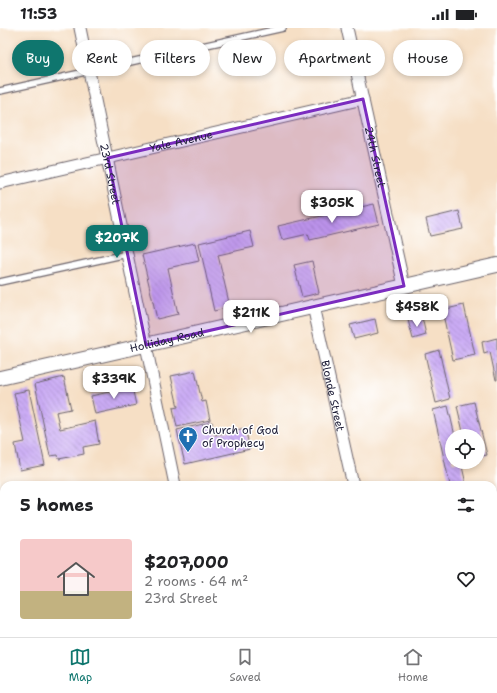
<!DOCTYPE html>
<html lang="en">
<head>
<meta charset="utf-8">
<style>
	body { margin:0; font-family:"Shantell Sans",sans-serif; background:#f2f2f2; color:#202124; height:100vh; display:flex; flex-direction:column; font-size:15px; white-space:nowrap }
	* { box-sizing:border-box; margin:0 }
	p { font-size:13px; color:#757577 }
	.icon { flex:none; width:22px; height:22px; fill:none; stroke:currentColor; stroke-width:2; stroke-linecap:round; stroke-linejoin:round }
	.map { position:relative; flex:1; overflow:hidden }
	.sheet { position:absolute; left:0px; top:453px; width:497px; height:156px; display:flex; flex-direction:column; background:#fff; border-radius:12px 12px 0 0; box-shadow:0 2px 6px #0003 }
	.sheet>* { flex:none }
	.hud { position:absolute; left:12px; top:12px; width:473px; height:36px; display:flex; gap:8px }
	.controls { position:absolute; left:445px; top:401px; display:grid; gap:8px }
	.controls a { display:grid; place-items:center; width:40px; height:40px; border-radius:50%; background:#fff; box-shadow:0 2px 6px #0003; font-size:20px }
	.price { position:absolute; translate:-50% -34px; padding:0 9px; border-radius:8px; background:#fff; color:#222; font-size:13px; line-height:26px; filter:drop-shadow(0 1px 2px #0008) }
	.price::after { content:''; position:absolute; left:50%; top:24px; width:12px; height:9px; margin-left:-6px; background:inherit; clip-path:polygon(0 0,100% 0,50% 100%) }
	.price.on { background:#0f766e; color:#fff }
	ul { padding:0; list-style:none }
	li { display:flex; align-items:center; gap:12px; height:100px; padding:0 20px }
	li+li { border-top:1px solid #e0e0e0 }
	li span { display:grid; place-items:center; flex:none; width:112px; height:80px; border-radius:4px; color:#555 }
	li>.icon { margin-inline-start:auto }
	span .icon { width:48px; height:48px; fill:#fffc; stroke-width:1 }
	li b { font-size:17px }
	h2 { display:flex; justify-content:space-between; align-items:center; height:48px; padding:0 20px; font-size:17px }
	.tag { padding:0 14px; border-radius:18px; background:#fff; box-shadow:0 2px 6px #0003; font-size:14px; line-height:36px }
	.tag.on { background:#0f766e; color:#fff }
	.status { display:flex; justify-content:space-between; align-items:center; height:28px; padding:0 20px; background:#fff; direction:ltr }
	.status svg { height:11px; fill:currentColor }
	.menu { display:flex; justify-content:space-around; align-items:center; height:56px; border-top:1px solid #e0e0e0; background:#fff; font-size:11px; color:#757577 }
	.menu a { display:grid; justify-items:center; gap:2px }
	.menu .on { color:#0f766e }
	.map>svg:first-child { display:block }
</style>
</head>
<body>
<div class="status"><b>11:53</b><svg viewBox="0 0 49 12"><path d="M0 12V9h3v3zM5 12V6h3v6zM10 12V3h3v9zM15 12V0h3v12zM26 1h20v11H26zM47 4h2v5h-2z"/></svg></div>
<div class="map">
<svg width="497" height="609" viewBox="0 0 497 609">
	<defs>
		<pattern id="building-back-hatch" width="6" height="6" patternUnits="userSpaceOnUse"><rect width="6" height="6" fill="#cbacf5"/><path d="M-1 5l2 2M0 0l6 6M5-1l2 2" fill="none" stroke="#a48cc8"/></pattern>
	</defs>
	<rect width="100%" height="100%" fill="#fff"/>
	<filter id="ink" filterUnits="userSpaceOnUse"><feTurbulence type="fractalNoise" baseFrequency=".025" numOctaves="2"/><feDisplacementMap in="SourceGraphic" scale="8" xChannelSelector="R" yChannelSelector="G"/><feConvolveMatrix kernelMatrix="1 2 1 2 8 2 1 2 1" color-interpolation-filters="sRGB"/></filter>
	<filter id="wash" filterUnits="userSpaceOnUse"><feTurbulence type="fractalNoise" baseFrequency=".012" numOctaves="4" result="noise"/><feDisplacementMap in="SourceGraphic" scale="16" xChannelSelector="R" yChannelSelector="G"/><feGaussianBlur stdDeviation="0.9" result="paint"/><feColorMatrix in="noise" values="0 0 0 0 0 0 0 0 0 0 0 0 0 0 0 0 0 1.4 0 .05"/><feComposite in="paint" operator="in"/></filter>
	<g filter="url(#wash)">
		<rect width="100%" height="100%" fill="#f6dfc5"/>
		<g id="blocks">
			<g fill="url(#building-back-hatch)">
				<polygon points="374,176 379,196 310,212 308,206 282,212 278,198"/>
				<polygon points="459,183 463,201 430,208 426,191"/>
				<polygon points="250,203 254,219 218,227 230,279 214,283 199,215"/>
				<polygon points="195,215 199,233 168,240 178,286 157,291 142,227"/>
				<polygon points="312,233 319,265 302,269 294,237"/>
				<polygon points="464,277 475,327 453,332 442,282"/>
				<polygon points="422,289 426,307 413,311 408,292"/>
				<polygon points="375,291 378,305 354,311 350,297"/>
				<polygon points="497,310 497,352 496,352 490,324 484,326 482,314"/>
				<polygon points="439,322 450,371 436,375 425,326"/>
				<polygon points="195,343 202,374 206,373 210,392 177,399 173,380 178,379 171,348"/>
				<polygon points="64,349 71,381 56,384 60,401 95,393 99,416 83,419 84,426 59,431 58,427 50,428 35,356"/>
				<polygon points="132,359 136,377 95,386 91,368"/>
				<polygon points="29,362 45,437 20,442 15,416 25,414 14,365"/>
				<polygon points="474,374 487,427 478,429 478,408 464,408 457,378"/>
				<polygon points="448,378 455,408 452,408 452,434 461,434 466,456 459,457 450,457 433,382"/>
				<polygon points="212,394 215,407 245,400 250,421 185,436 177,402"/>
				<polygon points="497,463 497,531 493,532 493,464"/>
			</g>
		</g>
	</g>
	<g filter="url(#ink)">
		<use href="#blocks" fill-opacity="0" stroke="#6c646b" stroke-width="1"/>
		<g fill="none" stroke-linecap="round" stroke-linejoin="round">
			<g stroke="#6c646b" stroke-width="8">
				<g id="service">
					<polyline points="0,63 283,0"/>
					<polyline points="0,254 127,226"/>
					<polyline points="493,538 497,538"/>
				</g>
			</g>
			<g stroke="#6c646b" stroke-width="13">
				<g id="minor">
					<path id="s1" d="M80 0 175 457"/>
					<path id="s2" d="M347 0 404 258"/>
					<path id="s3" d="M0 155 363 71"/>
					<path id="s4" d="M313 278 353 457"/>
					<polyline points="207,605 207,609"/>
					<polyline points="386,605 387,609"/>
				</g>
			</g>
			<g stroke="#6c646b" stroke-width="16">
				<g id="tertiary">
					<path id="s5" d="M0 350 497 237"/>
				</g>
			</g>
			<use href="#service" stroke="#fff" stroke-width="5.5"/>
			<use href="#minor" stroke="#fff" stroke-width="11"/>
			<use href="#tertiary" stroke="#fff" stroke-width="14"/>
		</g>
	</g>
	<path fill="#7b2cbf" fill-opacity="0.2" stroke="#7b2cbf" stroke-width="3" stroke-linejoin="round" d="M363 71 404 258 146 317 108 130Z"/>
	<defs>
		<g id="church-pin" transform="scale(1)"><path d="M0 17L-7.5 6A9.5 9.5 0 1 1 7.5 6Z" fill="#1f6fb2" stroke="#fff"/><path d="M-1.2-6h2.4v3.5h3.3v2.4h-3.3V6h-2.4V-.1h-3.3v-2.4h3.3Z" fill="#fff"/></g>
	</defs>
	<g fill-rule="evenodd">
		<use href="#church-pin" x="188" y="408"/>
	</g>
	<g text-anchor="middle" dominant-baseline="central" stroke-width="3" stroke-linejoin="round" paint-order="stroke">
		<g font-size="11" fill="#22223b" stroke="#fff">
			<text stroke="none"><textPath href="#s3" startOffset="186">Yale Avenue</textPath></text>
			<text stroke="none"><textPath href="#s2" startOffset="132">24th Street</textPath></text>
			<text stroke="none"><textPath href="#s1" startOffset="149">23rd Street</textPath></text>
			<text stroke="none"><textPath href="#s5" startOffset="171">Holliday Road</textPath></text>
			<text stroke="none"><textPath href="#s4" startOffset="92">Blonde Street</textPath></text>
		</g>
		<g font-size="11" fill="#22223b" stroke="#fff" text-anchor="start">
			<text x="202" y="402">Church of God<tspan x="202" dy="13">of Prophecy</tspan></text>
		</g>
	</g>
</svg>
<div class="controls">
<a><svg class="icon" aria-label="locate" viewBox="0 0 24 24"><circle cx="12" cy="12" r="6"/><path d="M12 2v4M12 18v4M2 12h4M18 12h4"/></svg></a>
</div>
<b class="price" style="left:332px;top:196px">$305K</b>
<b class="price on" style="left:117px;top:231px">$207K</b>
<b class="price" style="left:417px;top:300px">$458K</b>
<b class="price" style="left:251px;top:306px">$211K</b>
<b class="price" style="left:114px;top:372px">$339K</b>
<div class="hud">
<a class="tag on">Buy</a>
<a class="tag">Rent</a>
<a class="tag">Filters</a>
<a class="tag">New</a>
<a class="tag">Apartment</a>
<a class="tag">House</a>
</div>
<section class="sheet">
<h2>5 homes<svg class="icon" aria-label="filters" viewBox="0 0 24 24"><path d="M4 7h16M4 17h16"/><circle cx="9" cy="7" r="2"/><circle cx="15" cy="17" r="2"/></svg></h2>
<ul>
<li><span style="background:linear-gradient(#f6c9c9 65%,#c2b280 0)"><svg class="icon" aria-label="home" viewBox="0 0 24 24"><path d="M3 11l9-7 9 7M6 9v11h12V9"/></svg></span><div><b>$207,000</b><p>2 rooms · 64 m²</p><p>23rd Street</p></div><svg class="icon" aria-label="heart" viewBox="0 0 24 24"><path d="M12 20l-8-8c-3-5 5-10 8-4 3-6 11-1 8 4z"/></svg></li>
</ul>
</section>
</div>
<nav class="menu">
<a class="on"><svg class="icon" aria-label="map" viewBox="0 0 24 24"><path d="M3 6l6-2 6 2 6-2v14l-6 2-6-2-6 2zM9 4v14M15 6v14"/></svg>Map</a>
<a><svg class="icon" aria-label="saved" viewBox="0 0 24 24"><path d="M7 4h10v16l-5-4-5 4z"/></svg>Saved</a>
<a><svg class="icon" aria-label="home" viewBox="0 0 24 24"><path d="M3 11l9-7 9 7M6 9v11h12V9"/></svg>Home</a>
</nav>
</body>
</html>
